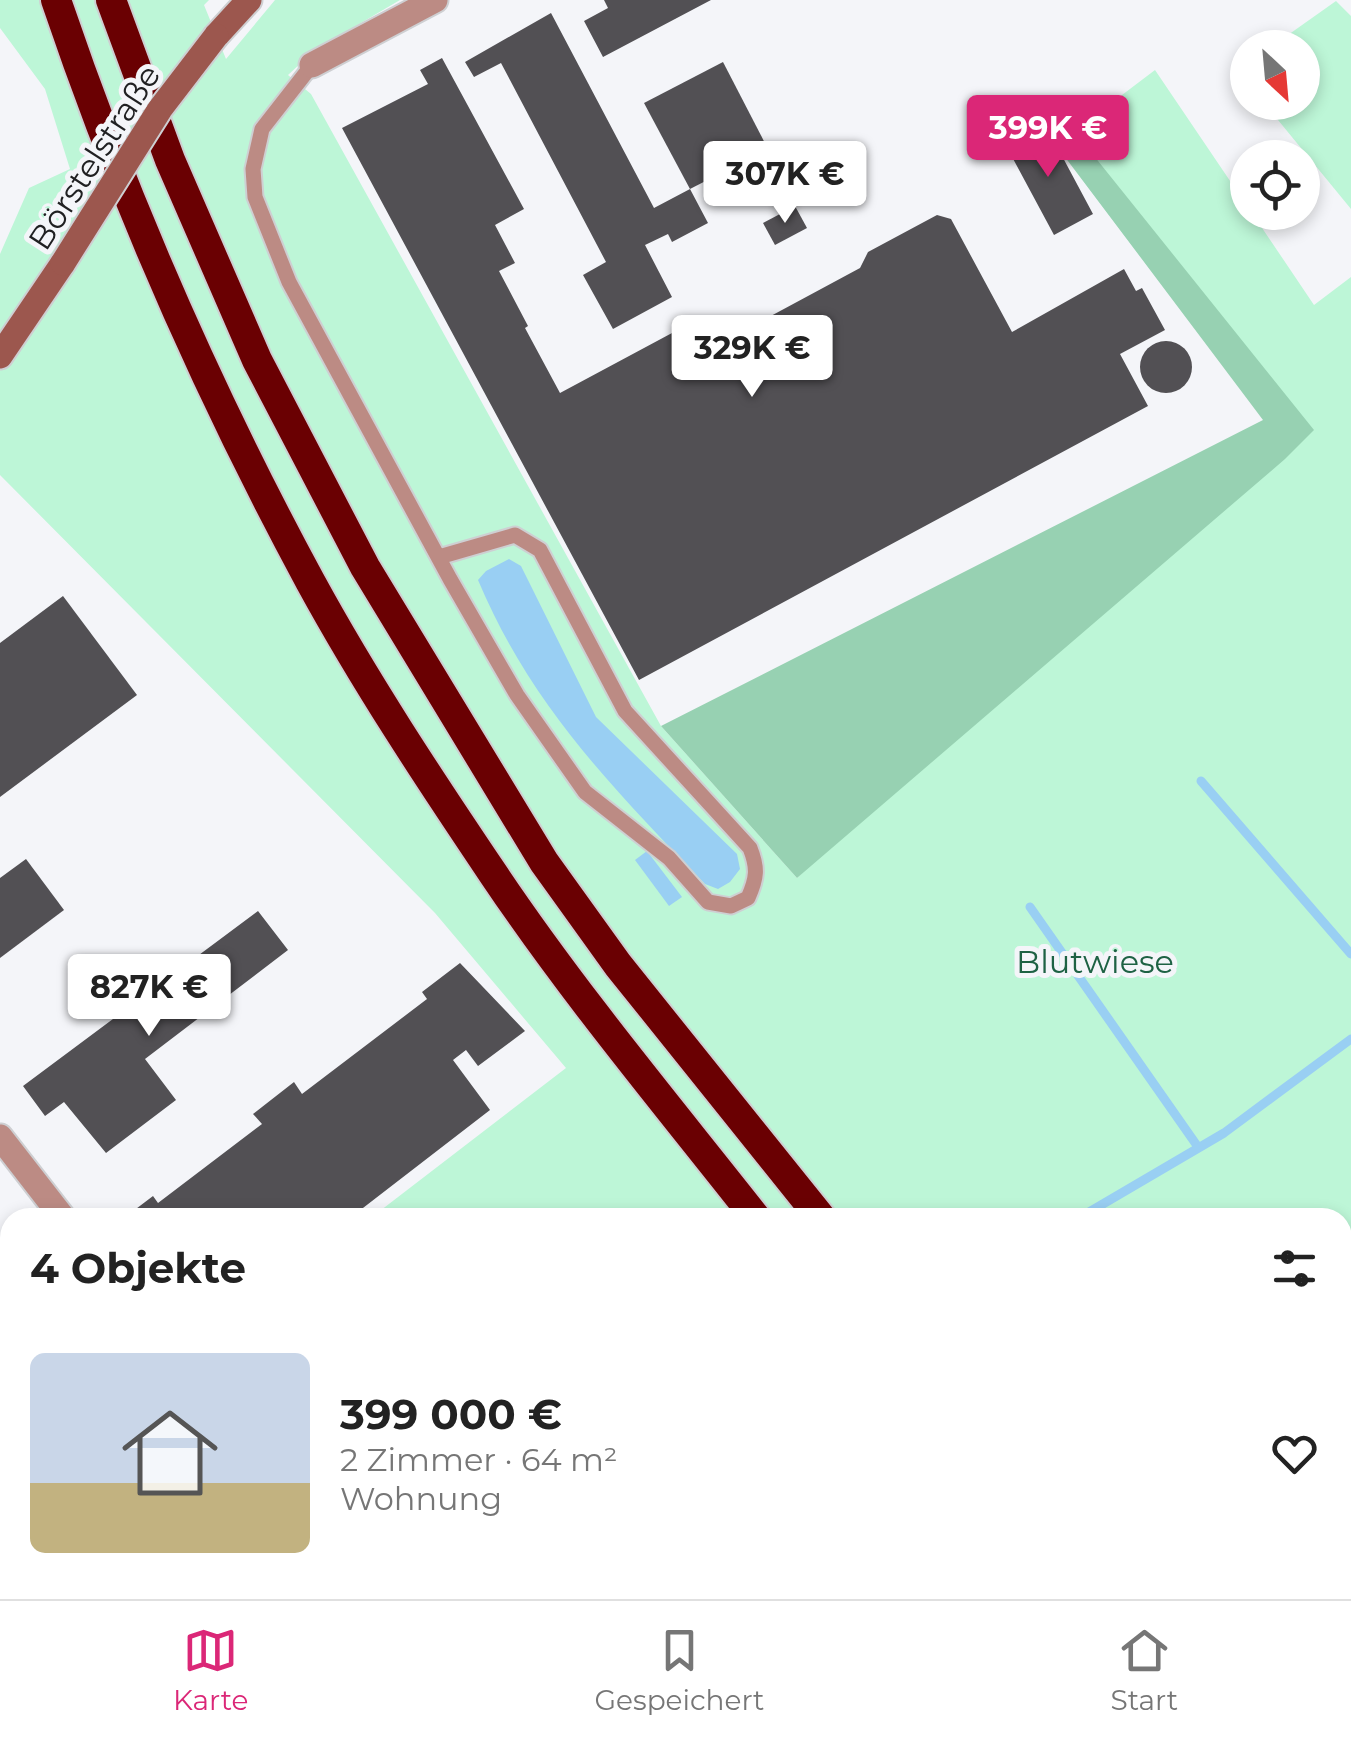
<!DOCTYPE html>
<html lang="de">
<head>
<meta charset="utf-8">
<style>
	body { margin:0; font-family:Montserrat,sans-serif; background:#f2f2f2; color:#222; height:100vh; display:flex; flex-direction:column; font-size:38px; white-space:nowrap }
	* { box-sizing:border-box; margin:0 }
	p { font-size:32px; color:#767676 }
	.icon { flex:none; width:55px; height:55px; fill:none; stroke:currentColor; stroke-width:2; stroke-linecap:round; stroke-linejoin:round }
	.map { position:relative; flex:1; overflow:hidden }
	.drawer { position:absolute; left:0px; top:1208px; width:1352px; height:392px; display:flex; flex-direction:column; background:#fff; border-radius:30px 30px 0 0; box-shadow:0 5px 15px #0003 }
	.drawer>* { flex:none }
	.needle { width:65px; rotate:154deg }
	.tools { position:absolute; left:1230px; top:30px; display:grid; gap:20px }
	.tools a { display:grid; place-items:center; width:90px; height:90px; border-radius:50%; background:#fff; box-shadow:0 5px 15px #0003; font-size:50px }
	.price { position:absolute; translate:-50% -85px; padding:0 22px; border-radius:10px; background:#fff; color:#222; font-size:32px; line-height:65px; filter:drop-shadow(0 2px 5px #0008) }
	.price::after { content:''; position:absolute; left:50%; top:60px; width:30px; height:22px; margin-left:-15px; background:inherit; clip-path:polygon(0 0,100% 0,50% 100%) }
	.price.active { background:#db2777; color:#fff }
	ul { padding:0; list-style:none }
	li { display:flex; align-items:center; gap:30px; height:250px; padding:0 30px }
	li span { display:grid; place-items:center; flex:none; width:280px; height:200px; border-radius:15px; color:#555 }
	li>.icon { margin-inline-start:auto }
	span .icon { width:120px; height:120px; fill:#fffc; stroke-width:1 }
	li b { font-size:42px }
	h2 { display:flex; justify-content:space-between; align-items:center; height:120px; padding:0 30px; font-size:42px }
	.tab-bar { display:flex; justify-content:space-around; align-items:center; height:140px; border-top:2px solid #e0e0e0; background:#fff; font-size:28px; color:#767676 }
	.tab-bar a { display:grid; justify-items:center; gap:5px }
	.tab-bar .active { color:#db2777 }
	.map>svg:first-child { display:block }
</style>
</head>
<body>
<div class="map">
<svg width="1351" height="1599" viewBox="0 0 1351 1599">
	<rect width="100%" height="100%" fill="#f4f5f9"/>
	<g fill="#bdf6d7">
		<polygon points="0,0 209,0 204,5 226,59 275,0 400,0 315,50 288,75 311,94 661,726 797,878 1264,420 1056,145 1155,70 1247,206 1248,212 1252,213 1314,305 1351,277 1351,1599 0,1599 0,1488 10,1481 10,1590 1342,1590 1342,1218 372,1217 566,1068 435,913 0,475 0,254 29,188 70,169 45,89 0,28"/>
		<polygon points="1336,1 1351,16 1351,209 1264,103 1302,102 1302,48 1271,47"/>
	</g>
	<polygon fill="#97d1b2" points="1074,131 1314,430 1285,459 797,878 661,726 1263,420 1056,145"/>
	<g fill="#99cff3">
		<path d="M509 559 521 566 596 717 737 854 740 869 730 882 718 889 705 884C613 788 531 706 478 580L486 571Z"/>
		<polygon points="647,851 682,897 669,906 635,860"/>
		<polygon points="26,1590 460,1590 459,1599 29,1599"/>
		<polygon points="620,1590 863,1590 863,1599 621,1599"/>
	</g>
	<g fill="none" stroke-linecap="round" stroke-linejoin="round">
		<g stroke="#99cff3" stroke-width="9">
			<polyline points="1201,781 1351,954"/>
			<polyline points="1030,907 1198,1147"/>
			<polyline points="1079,1218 1224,1133 1351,1039"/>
			<polyline points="1342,1303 1351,1294"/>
			<polyline points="1342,1394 1351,1430"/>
			<polyline points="1079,1599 1092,1590"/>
		</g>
	</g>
	<g fill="#525054">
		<polygon points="604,0 711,0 603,57 584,21 608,8"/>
		<polygon points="551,13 654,208 690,189 708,223 672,242 668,234 645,245 672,297 613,329 583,275 606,262 501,63 474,77 465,62"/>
		<polygon points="442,58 524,209 495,225 515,263 499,271 528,326 525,328 560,393 672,333 687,361 860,268 868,252 937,215 951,219 1012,332 1124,269 1136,291 1142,288 1165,330 1120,354 1148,406 639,680 342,128 428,84 420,70"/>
		<polygon points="723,62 768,149 690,189 644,103"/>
		<polygon points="1035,123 1055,161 1062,156 1093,214 1054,235 1003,140"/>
		<polygon points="795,206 807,228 775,245 763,223"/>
		<circle cx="1166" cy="367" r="26"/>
		<polygon points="63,596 137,695 0,797 0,643"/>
		<polygon points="26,859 64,910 0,958 0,878"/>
		<polygon points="258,911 288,950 145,1059 176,1100 106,1153 64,1102 45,1116 23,1086"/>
		<polygon points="460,963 525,1031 478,1066 466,1050 453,1060 490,1110 350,1218 124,1218 153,1196 158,1203 262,1124 253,1114 294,1082 302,1094 427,999 422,992"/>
		<polygon points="0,1285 10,1292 10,1388 0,1397"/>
	</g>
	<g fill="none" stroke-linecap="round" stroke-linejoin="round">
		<g stroke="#cecfd2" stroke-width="19">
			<path id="lane" d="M312 65 262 129 253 169 255 197 289 282 450 579 517 695 585 792 669 858 708 902 731 906 748 898C757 878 758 868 750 848L625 711 540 550 515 535 439 557"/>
		</g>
		<g stroke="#cecfd2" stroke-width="29">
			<g id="street">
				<polyline points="312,65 435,0"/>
				<polyline points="0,1137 63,1218"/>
				<polyline points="0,1458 10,1450"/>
			</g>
		</g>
		<g stroke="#cecfd2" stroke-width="29">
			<g id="secondary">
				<polyline points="216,36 249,0"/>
				<polyline points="0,356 63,263"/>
			</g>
		</g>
		<g stroke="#cecfd2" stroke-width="34">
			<g id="highway">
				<path d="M56 0C124 201 209 394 310 581 365 682 430 780 494 875 574 994 667 1105 756 1218"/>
				<polyline points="111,0 170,160 257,360 365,567 544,862 618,965 821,1218"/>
				<polyline points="1049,1590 1056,1599"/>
				<polyline points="1115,1590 1122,1599"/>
			</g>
		</g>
		<use href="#lane" stroke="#bc8b84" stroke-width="15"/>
		<use href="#street" stroke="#bc8b84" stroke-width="25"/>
		<use href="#secondary" stroke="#9c574e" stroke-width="25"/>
		<use href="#highway" stroke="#6a0002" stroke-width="30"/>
		<g stroke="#cecfd2" stroke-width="29" stroke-linecap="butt">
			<polyline id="secondary-bridge" points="63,263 160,109 216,36"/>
		</g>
		<use href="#secondary-bridge" stroke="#9c574e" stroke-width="25"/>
	</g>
	<g text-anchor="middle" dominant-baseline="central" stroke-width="10" stroke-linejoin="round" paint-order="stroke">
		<g font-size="32" fill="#202022" stroke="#f4f5f9">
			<text transform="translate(94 157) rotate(-57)">Börstelstraße</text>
		</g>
		<g font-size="32" fill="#1e6244" stroke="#f4f5f9">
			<text x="1095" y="961">Blutwiese</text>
		</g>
	</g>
</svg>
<div class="tools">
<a><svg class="needle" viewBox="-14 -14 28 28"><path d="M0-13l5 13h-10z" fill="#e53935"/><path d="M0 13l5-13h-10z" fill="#767676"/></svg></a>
<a><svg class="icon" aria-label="locate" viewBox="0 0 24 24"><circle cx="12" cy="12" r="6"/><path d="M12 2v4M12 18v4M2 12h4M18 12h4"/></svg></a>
</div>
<b class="price active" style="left:1048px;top:180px">399K €</b>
<b class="price" style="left:785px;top:226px">307K €</b>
<b class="price" style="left:752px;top:400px">329K €</b>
<b class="price" style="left:149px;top:1039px">827K €</b>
<section class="drawer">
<h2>4 Objekte<svg class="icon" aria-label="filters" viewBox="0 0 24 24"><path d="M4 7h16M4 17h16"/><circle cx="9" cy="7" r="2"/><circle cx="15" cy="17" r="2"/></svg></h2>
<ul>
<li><span style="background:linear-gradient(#c9d6e8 65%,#c2b280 0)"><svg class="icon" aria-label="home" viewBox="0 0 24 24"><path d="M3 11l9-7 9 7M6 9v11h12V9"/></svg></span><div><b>399 000 €</b><p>2 Zimmer · 64 m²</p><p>Wohnung</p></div><svg class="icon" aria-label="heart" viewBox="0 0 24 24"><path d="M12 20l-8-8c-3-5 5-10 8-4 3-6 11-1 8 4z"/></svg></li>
</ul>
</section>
</div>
<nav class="tab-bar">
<a class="active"><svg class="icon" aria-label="map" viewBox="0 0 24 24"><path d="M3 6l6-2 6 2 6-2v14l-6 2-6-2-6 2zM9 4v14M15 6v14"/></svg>Karte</a>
<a><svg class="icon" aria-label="saved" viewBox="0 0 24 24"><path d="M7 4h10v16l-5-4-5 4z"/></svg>Gespeichert</a>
<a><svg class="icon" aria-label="home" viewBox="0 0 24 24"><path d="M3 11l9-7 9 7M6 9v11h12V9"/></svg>Start</a>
</nav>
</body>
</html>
